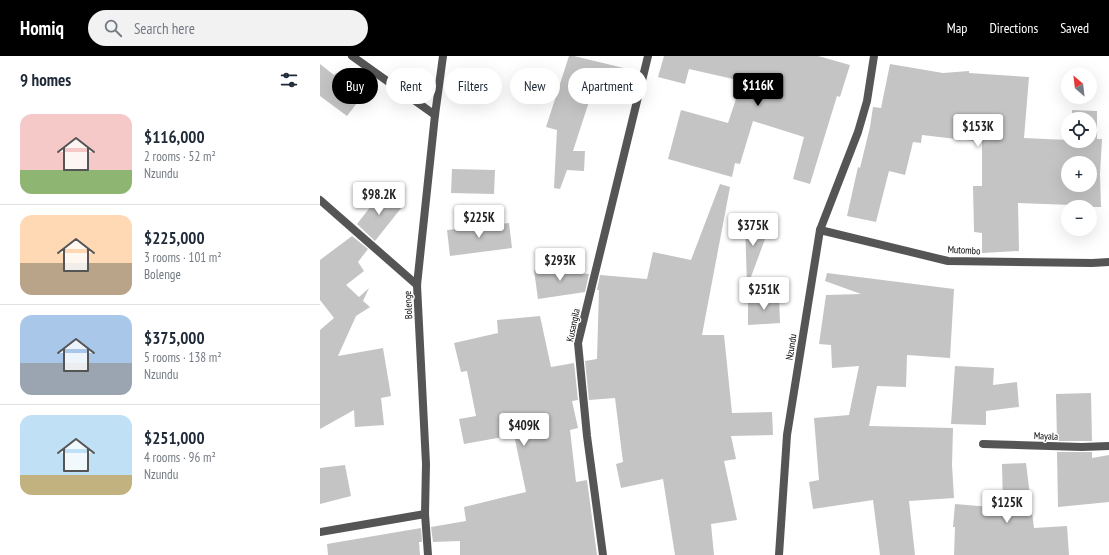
<!DOCTYPE html>
<html lang="en">
<head>
<meta charset="utf-8">
<style>
	body { margin:0; font-family:"PT Sans Narrow",sans-serif; background:#f2f2f3; color:#1f2937; height:100vh; display:flex; flex-direction:column; font-size:15px; white-space:nowrap }
	* { box-sizing:border-box; margin:0 }
	p { font-size:13px; color:#747a83 }
	.icon { flex:none; width:22px; height:22px; fill:none; stroke:currentColor; stroke-width:2; stroke-linecap:round; stroke-linejoin:round }
	.map { position:relative; flex:1; overflow:hidden }
	.details { display:flex; flex-direction:column; background:#fff; width:320px }
	.details>* { flex:none }
	.top-card { position:absolute; left:12px; top:12px; width:380px; height:36px; display:flex; gap:8px }
	.needle { width:26px; rotate:332deg }
	.buttons { position:absolute; left:741px; top:12px; display:grid; gap:8px }
	.buttons a { display:grid; place-items:center; width:36px; height:36px; border-radius:50%; background:#fff; box-shadow:0 4px 16px #0002; font-size:20px }
	.price { position:absolute; translate:-50% -34px; padding:0 9px; border-radius:4px; background:#fff; color:#222; font-size:13px; line-height:26px; filter:drop-shadow(0 1px 2px #0008) }
	.price::after { content:''; position:absolute; left:50%; top:24px; width:12px; height:9px; margin-left:-6px; background:inherit; clip-path:polygon(0 0,100% 0,50% 100%) }
	.price.on { background:#000; color:#fff }
	ul { padding:0; list-style:none }
	li { display:flex; align-items:center; gap:12px; height:100px; padding:0 20px }
	li+li { border-top:1px solid #e0e1e3 }
	li span { display:grid; place-items:center; flex:none; width:112px; height:80px; border-radius:12px; color:#555 }
	li>.icon { margin-inline-start:auto }
	span .icon { width:48px; height:48px; fill:#fffc; stroke-width:1 }
	li b { font-size:17px }
	h2 { display:flex; justify-content:space-between; align-items:center; height:48px; padding:0 20px; font-size:17px }
	.tag { padding:0 14px; border-radius:18px; background:#fff; box-shadow:0 4px 16px #0002; font-size:14px; line-height:36px }
	.tag.on { background:#000; color:#fff }
	header { display:flex; align-items:center; gap:24px; box-sizing:border-box; height:56px; padding:0 20px; background:#000; color:#fff }
	header strong { font-size:19px }
	nav { display:flex; gap:22px; margin-inline-start:auto; font-size:14px }
	.search { width:280px; height:36px; background:#f2f2f3; display:flex; align-items:center; gap:10px; box-sizing:border-box; padding:0 14px; border-radius:22px; color:#747a83; font-size:15px }
	main { display:flex; flex:1; min-height:0 }
	.map>svg:first-child { display:block }
</style>
</head>
<body>
<header>
<strong>Homiq</strong>
<div class="search"><svg class="icon" aria-label="search" viewBox="0 0 24 24"><circle cx="10" cy="10" r="6"/><path d="M15 15l6 6"/></svg>Search here</div>
<nav><a>Map</a><a>Directions</a><a>Saved</a></nav>
</header>
<main>
<section class="details">
<h2>9 homes<svg class="icon" aria-label="filters" viewBox="0 0 24 24"><path d="M4 7h16M4 17h16"/><circle cx="9" cy="7" r="2"/><circle cx="15" cy="17" r="2"/></svg></h2>
<ul>
<li><span style="background:linear-gradient(#f6c9c9 70%,#8fb573 0)"><svg class="icon" aria-label="home" viewBox="0 0 24 24"><path d="M3 11l9-7 9 7M6 9v11h12V9"/></svg></span><div><b>$116,000</b><p>2 rooms · 52 m²</p><p>Nzundu</p></div></li>
<li><span style="background:linear-gradient(#ffd9b3 60%,#b9a48a 0)"><svg class="icon" aria-label="home" viewBox="0 0 24 24"><path d="M3 11l9-7 9 7M6 9v11h12V9"/></svg></span><div><b>$225,000</b><p>3 rooms · 101 m²</p><p>Bolenge</p></div></li>
<li><span style="background:linear-gradient(#a9c7e8 60%,#9aa5b1 0)"><svg class="icon" aria-label="home" viewBox="0 0 24 24"><path d="M3 11l9-7 9 7M6 9v11h12V9"/></svg></span><div><b>$375,000</b><p>5 rooms · 138 m²</p><p>Nzundu</p></div></li>
<li><span style="background:linear-gradient(#bfe0f5 75%,#c2b280 0)"><svg class="icon" aria-label="home" viewBox="0 0 24 24"><path d="M3 11l9-7 9 7M6 9v11h12V9"/></svg></span><div><b>$251,000</b><p>4 rooms · 96 m²</p><p>Nzundu</p></div></li>
</ul>
</section>
<div class="map">
<svg width="789" height="499" viewBox="0 0 789 499">
	<rect width="100%" height="100%" fill="#fff"/>
	<g fill="#c4c4c4" fill-rule="evenodd">
		<polygon points="249,0 254,0 308,13 303,34 275,27 253,95 265,95 264,115 247,114 240,133 234,132 237,74 226,71"/>
		<polygon points="344,0 498,0 530,9 520,41 517,40 490,128 473,123 484,81 433,65 420,108 415,107 412,121 348,103 361,54 408,67 422,25 369,13 365,28 338,21"/>
		<polygon points="0,8 14,19 16,17 44,38 27,60 0,40"/>
		<path d="M570 8 623 17 649 15V17L709 21 704 82 770 85V63H752V54L777 55V83H782L780 118 781 151H751V149L698 147 699 195 662 197V177L654 176 653 130H662V86L602 79 601 87 593 86 585 119 569 115 556 166 527 160 538 111 540 112 550 71 553 51 561 52ZM748 107H770V129H748Z"/>
		<polygon points="132,113 175,114 174,138 131,137"/>
		<polygon points="400,128 410,131 382,279 404,279 412,357 452,356 453,379 411,380 416,403 404,405 417,464 391,468 394,499 355,499 343,423 301,432 296,408 303,406 295,342 269,344 265,305 277,303 279,234 277,234 280,219 327,223 333,196 371,204"/>
		<polygon points="62,136 75,147 76,146 82,151 55,185 37,168"/>
		<polygon points="189,167 192,192 130,200 127,174"/>
		<polygon points="425,167 448,175 428,229 427,229"/>
		<polygon points="32,180 48,193 38,206 44,215 26,229 39,241 49,232 43,245 50,251 36,260 18,300 63,292 71,340 61,342 64,369 35,371 34,354 0,373 0,274 14,262 0,244 0,204"/>
		<polygon points="253,209 254,217 269,218 265,236 218,243 214,214"/>
		<polygon points="507,217 634,233 630,302 587,299 586,331 557,330 549,370 633,372 632,409 634,442 589,445 595,499 560,499 553,444 493,453 489,426 499,424 494,362 529,359 539,310 512,312 511,289 499,288 506,239 541,238 505,225"/>
		<polygon points="459,241 460,267 428,269 428,243"/>
		<polygon points="220,260 231,311 254,307 258,344 252,345 258,372 250,374 256,426 267,424 277,499 140,499 140,485 113,486 111,471 146,465 144,451 206,436 194,379 144,388 139,363 156,360 147,315 141,316 134,287 178,277 177,264"/>
		<polygon points="635,310 674,312 673,329 697,326 699,351 666,355 666,369 631,368"/>
		<polygon points="771,337 772,385 737,385 736,338"/>
		<polygon points="737,396 772,396 772,402 789,399 789,446 738,451"/>
		<polygon points="706,407 714,472 747,470 749,499 634,499 635,471 633,471 635,448 683,452 682,408"/>
		<polygon points="25,409 31,440 0,448 0,412"/>
		<polygon points="101,472 102,486 99,486 100,499 8,499 7,488"/>
	</g>
	<g fill="none" stroke-linecap="round" stroke-linejoin="round">
		<g stroke="#555" stroke-width="8">
			<polyline points="32,0 115,59"/>
			<polyline points="0,144 97,229"/>
			<polyline points="500,174 628,205 772,207 789,206"/>
			<polyline points="663,388 762,391 789,390"/>
			<polyline points="0,476 105,458"/>
			<polyline points="108,499 105,458 106,408 97,229 115,59 123,0"/>
			<polyline points="283,499 267,380 258,287 328,0"/>
			<polyline points="459,499 467,379 500,174 538,76 547,45 554,0"/>
		</g>
	</g>
	<g text-anchor="middle" dominant-baseline="central" stroke-width="3" stroke-linejoin="round" paint-order="stroke">
		<g font-size="10" fill="#000" stroke="#fff">
			<text transform="translate(644 194) rotate(3)">Mutombo</text>
			<text transform="translate(88 249) rotate(-93)">Bolenge</text>
			<text transform="translate(253 269) rotate(-78)">Kusangila</text>
			<text transform="translate(471 291) rotate(-81)">Nzundu</text>
			<text transform="translate(726 380) rotate(2)">Mayala</text>
		</g>
	</g>
</svg>
<div class="buttons">
<a><svg class="needle" viewBox="-14 -14 28 28"><path d="M0-13l5 13h-10z" fill="#e53935"/><path d="M0 13l5-13h-10z" fill="#747a83"/></svg></a>
<a><svg class="icon" aria-label="locate" viewBox="0 0 24 24"><circle cx="12" cy="12" r="6"/><path d="M12 2v4M12 18v4M2 12h4M18 12h4"/></svg></a>
<a>+</a>
<a>−</a>
</div>
<b class="price on" style="left:438px;top:51px">$116K</b>
<b class="price" style="left:658px;top:92px">$153K</b>
<b class="price" style="left:59px;top:160px">$98.2K</b>
<b class="price" style="left:159px;top:183px">$225K</b>
<b class="price" style="left:433px;top:191px">$375K</b>
<b class="price" style="left:240px;top:226px">$293K</b>
<b class="price" style="left:444px;top:255px">$251K</b>
<b class="price" style="left:204px;top:391px">$409K</b>
<b class="price" style="left:687px;top:468px">$125K</b>
<div class="top-card">
<a class="tag on">Buy</a>
<a class="tag">Rent</a>
<a class="tag">Filters</a>
<a class="tag">New</a>
<a class="tag">Apartment</a>
</div>
</div>
</main>
</body>
</html>
